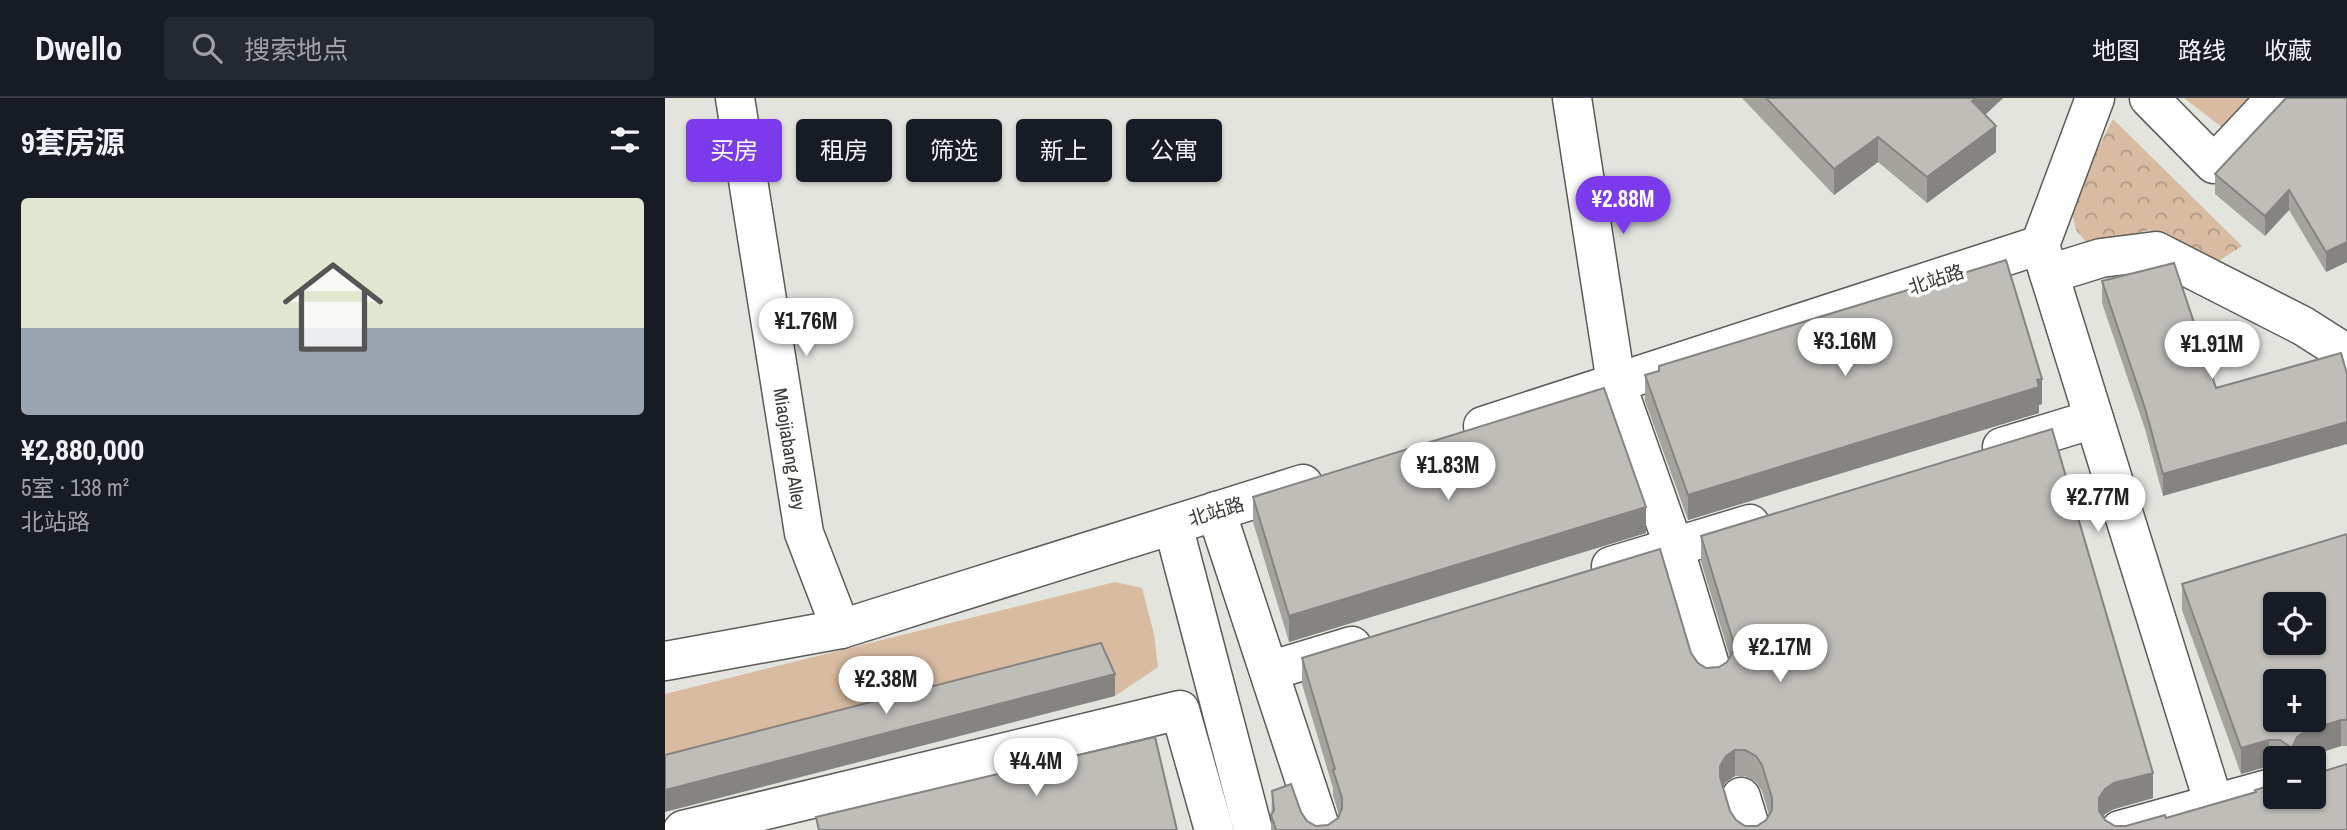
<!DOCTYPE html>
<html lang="zh">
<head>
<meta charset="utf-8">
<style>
	body { margin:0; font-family:"Archivo Narrow","Noto Sans SC",sans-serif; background:#242831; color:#f1f3f6; height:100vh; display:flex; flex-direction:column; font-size:26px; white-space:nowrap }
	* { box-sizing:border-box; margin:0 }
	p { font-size:23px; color:#9ea1a6 }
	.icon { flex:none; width:38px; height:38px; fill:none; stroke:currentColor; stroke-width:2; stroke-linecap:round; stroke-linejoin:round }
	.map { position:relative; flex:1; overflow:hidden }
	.panel { display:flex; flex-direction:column; background:#171b24; width:665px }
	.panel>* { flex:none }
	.hud { position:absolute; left:21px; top:21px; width:665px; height:63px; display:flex; gap:14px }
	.tools { position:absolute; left:1598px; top:494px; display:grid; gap:14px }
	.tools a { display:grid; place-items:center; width:63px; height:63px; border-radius:7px; background:#171b24; box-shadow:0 2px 5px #0004; font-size:35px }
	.price { position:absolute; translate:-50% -60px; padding:0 16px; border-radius:24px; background:#fff; color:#222; font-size:23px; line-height:46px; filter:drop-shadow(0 2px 4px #0008) }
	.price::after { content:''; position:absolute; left:50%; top:42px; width:21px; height:16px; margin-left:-10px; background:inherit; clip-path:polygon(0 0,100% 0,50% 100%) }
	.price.current { background:#7c3aed; color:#fff }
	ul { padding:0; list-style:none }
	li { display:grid; align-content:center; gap:14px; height:371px; padding:0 21px }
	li+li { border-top:2px solid #363941 }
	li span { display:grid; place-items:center; height:217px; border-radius:7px; color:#555 }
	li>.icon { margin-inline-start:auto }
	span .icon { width:126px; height:126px; fill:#fffc; stroke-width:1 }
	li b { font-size:30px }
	h2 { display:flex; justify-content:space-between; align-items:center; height:84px; padding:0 21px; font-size:30px }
	.chip { padding:0 24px; border-radius:7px; background:#171b24; box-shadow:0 2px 5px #0004; font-size:24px; line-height:63px }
	.chip.current { background:#7c3aed; color:#fff }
	header { display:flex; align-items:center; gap:42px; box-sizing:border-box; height:98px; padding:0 35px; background:#171b24; border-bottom:2px solid #363941 }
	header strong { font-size:33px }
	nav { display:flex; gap:38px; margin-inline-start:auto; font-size:24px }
	.search { width:490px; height:63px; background:#242831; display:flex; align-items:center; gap:18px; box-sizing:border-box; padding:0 24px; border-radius:7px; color:#9ea1a6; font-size:26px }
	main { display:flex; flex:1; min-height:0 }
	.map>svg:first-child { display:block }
</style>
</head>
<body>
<header>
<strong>Dwello</strong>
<div class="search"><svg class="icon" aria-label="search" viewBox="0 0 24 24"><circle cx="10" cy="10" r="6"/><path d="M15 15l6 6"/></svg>搜索地点</div>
<nav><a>地图</a><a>路线</a><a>收藏</a></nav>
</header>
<main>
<section class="panel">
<h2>9套房源<svg class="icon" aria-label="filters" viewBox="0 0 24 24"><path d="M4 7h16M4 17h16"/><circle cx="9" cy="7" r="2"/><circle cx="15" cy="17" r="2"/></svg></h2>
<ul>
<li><span style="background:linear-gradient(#dfe7d0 60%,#9aa5b1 0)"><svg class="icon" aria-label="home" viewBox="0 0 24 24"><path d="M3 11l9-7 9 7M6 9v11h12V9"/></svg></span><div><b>¥2,880,000</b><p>5室 · 138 m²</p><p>北站路</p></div></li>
</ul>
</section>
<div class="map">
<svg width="1682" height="732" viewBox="0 0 1682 732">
	<defs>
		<pattern id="forest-crowns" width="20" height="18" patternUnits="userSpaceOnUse" patternTransform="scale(1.75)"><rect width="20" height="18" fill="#d8bba1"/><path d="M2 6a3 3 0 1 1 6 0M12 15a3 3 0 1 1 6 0" fill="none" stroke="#b09984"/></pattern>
	</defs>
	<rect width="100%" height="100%" fill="#e3e4de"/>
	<g fill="#d8bba1">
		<polygon points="1519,0 1595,0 1563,34"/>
		<polygon points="450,484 477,490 489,536 493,569 450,598 0,706 0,596"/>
	</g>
	<polygon fill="url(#forest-crowns)" points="1448,21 1577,148 1547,167 1505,140 1484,132 1446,142 1422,145 1411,132 1405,106"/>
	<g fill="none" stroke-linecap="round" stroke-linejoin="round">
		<g stroke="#5b5c57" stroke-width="41">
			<g id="minor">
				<polyline points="70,0 139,435 176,531"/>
				<polyline points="907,0 951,285 1009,449 1047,574"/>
				<polyline points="1430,0 1375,147 1549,706"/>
				<polyline points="1484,0 1549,66 1611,0"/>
				<polyline points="1384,176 1436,160 1491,153 1638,228 1682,256"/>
				<polyline points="818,328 1375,147"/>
				<polyline points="1337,349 1429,321"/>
				<polyline points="551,413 656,732"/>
				<polyline points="508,427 588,732"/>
				<polyline points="946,468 1085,426"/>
				<polyline points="0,563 176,531 638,386"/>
				<polyline points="604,573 687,548"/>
				<polyline points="1076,699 1086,732"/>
				<polyline points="18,732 515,612 549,732"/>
				<polyline points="1455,732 1610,689"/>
			</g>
		</g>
		<use href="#minor" stroke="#fff" stroke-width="38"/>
	</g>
	<g fill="#a4a39e" fill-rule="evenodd">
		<polygon points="1077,0 1338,0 1320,17 1331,54 1262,105 1213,64 1169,97"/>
		<polygon points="1682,0 1682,164 1661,174 1624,112 1600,138 1550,96 1550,76"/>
		<polygon points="1509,165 1498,398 1480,331 1437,205 1437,183"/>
		<polygon points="980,277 1377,306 1374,307 1374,315 1023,422 980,303"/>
		<polygon points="588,399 981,435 624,544 588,424"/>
		<polygon points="1682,436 1682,648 1676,648 1639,660 1610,660 1610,668 1604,668 1576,676 1517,512 1517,486"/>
		<path d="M1036 438 1488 700 1449 711 1440 716 1438 719 1440 722 1450 728H1461L1501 720 1590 694V692L1682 732H606L607 693 636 714 642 723 651 728 663 727 673 720 674 717 668 697V690L637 586V560L1026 555 1033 565 1041 570 1054 569 1062 564 1065 559 1036 464ZM1070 678H1080L1091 684 1097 693 1104 717 1101 722 1092 728H1080L1071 722 1065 713 1058 688 1061 684Z"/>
	</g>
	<g fill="#868481">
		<polygon points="1311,0 1338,0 1307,29 1307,3"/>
		<polygon points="1331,28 1331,54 1262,105 1262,79"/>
		<polygon points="1213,39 1213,64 1169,97 1169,71"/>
		<polygon points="1624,92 1624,112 1600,138 1600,118"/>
		<polygon points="1682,144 1682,164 1661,174 1661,154"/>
		<polygon points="1377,281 1377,306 1374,307 1374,315 1023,422 1023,397"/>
		<polygon points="1682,324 1682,346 1498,398 1498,376"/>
		<polygon points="981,409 981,435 624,544 624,518"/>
		<polygon points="450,576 450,598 0,714 0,692"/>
		<polygon points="1676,622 1676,648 1639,660 1627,660 1627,650 1632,639 1641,633"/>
		<polygon points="1604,642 1604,668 1576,676 1576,650"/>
		<polygon points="1070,652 1070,678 1061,684 1055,693 1055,668 1061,658"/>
		<polygon points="1488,675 1488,700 1449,711 1440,716 1434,726 1434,700 1440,691 1449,685"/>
	</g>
	<g fill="#bfbdb8" stroke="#868481" stroke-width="2" fill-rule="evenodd">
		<polygon points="1101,0 1311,0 1307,3 1331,28 1262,79 1213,39 1169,71"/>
		<polygon points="1621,0 1682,0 1682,144 1661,154 1624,92 1600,118 1550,76"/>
		<polygon points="1341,162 1377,281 1372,282 1374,289 1023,397 980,277 994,273 994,268"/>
		<polygon points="1509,165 1551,290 1676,255 1682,276 1682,324 1498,376 1480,310 1437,183"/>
		<polygon points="939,290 981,409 624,518 588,399"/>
		<path d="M1387 331 1488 675 1449 685 1440 691 1434 700V713L1440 722 1450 728H1461L1500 717 1501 720 1591 694 1590 692 1610 686V698H1648V675H1653L1682 666V732H611L606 717 609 712 607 693 626 686 636 714 642 723 651 728 663 727 673 720 677 710V700L668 672 670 671 637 560 995 451 1026 555 1033 565 1041 570 1054 569 1062 564 1068 554V543L1036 438ZM1070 652H1080L1091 658 1097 667 1107 700V712L1101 722 1092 728H1080L1071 722 1065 713 1055 679V668L1061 658Z"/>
		<path d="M1682 436V622H1676L1641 633 1632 639 1627 650 1615 642H1604L1576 650 1517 486ZM1610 506H1648V544H1610ZM1610 583H1648V621H1610Z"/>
		<polygon points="436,545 450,576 0,692 0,657"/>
		<polygon points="490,639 512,732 154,732 151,719"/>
	</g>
	<g text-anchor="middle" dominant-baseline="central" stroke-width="7" stroke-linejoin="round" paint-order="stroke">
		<g font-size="19" fill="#3a3b38" stroke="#fffffe">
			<text transform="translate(1271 181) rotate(-18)">北站路</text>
			<text transform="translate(125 351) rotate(81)">Miaojiabang Alley</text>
			<text transform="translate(551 413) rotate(-17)">北站路</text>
		</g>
	</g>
</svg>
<div class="tools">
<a><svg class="icon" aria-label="locate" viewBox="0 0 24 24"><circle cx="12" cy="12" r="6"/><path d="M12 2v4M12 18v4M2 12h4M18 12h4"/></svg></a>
<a>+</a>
<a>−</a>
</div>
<b class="price current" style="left:958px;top:138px">¥2.88M</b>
<b class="price" style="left:141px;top:260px">¥1.76M</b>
<b class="price" style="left:1180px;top:280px">¥3.16M</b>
<b class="price" style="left:1547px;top:283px">¥1.91M</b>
<b class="price" style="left:783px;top:404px">¥1.83M</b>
<b class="price" style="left:1433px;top:436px">¥2.77M</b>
<b class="price" style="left:1115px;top:586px">¥2.17M</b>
<b class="price" style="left:221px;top:618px">¥2.38M</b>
<b class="price" style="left:371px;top:700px">¥4.4M</b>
<div class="hud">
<a class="chip current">买房</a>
<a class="chip">租房</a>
<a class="chip">筛选</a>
<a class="chip">新上</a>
<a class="chip">公寓</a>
</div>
</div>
</main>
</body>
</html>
